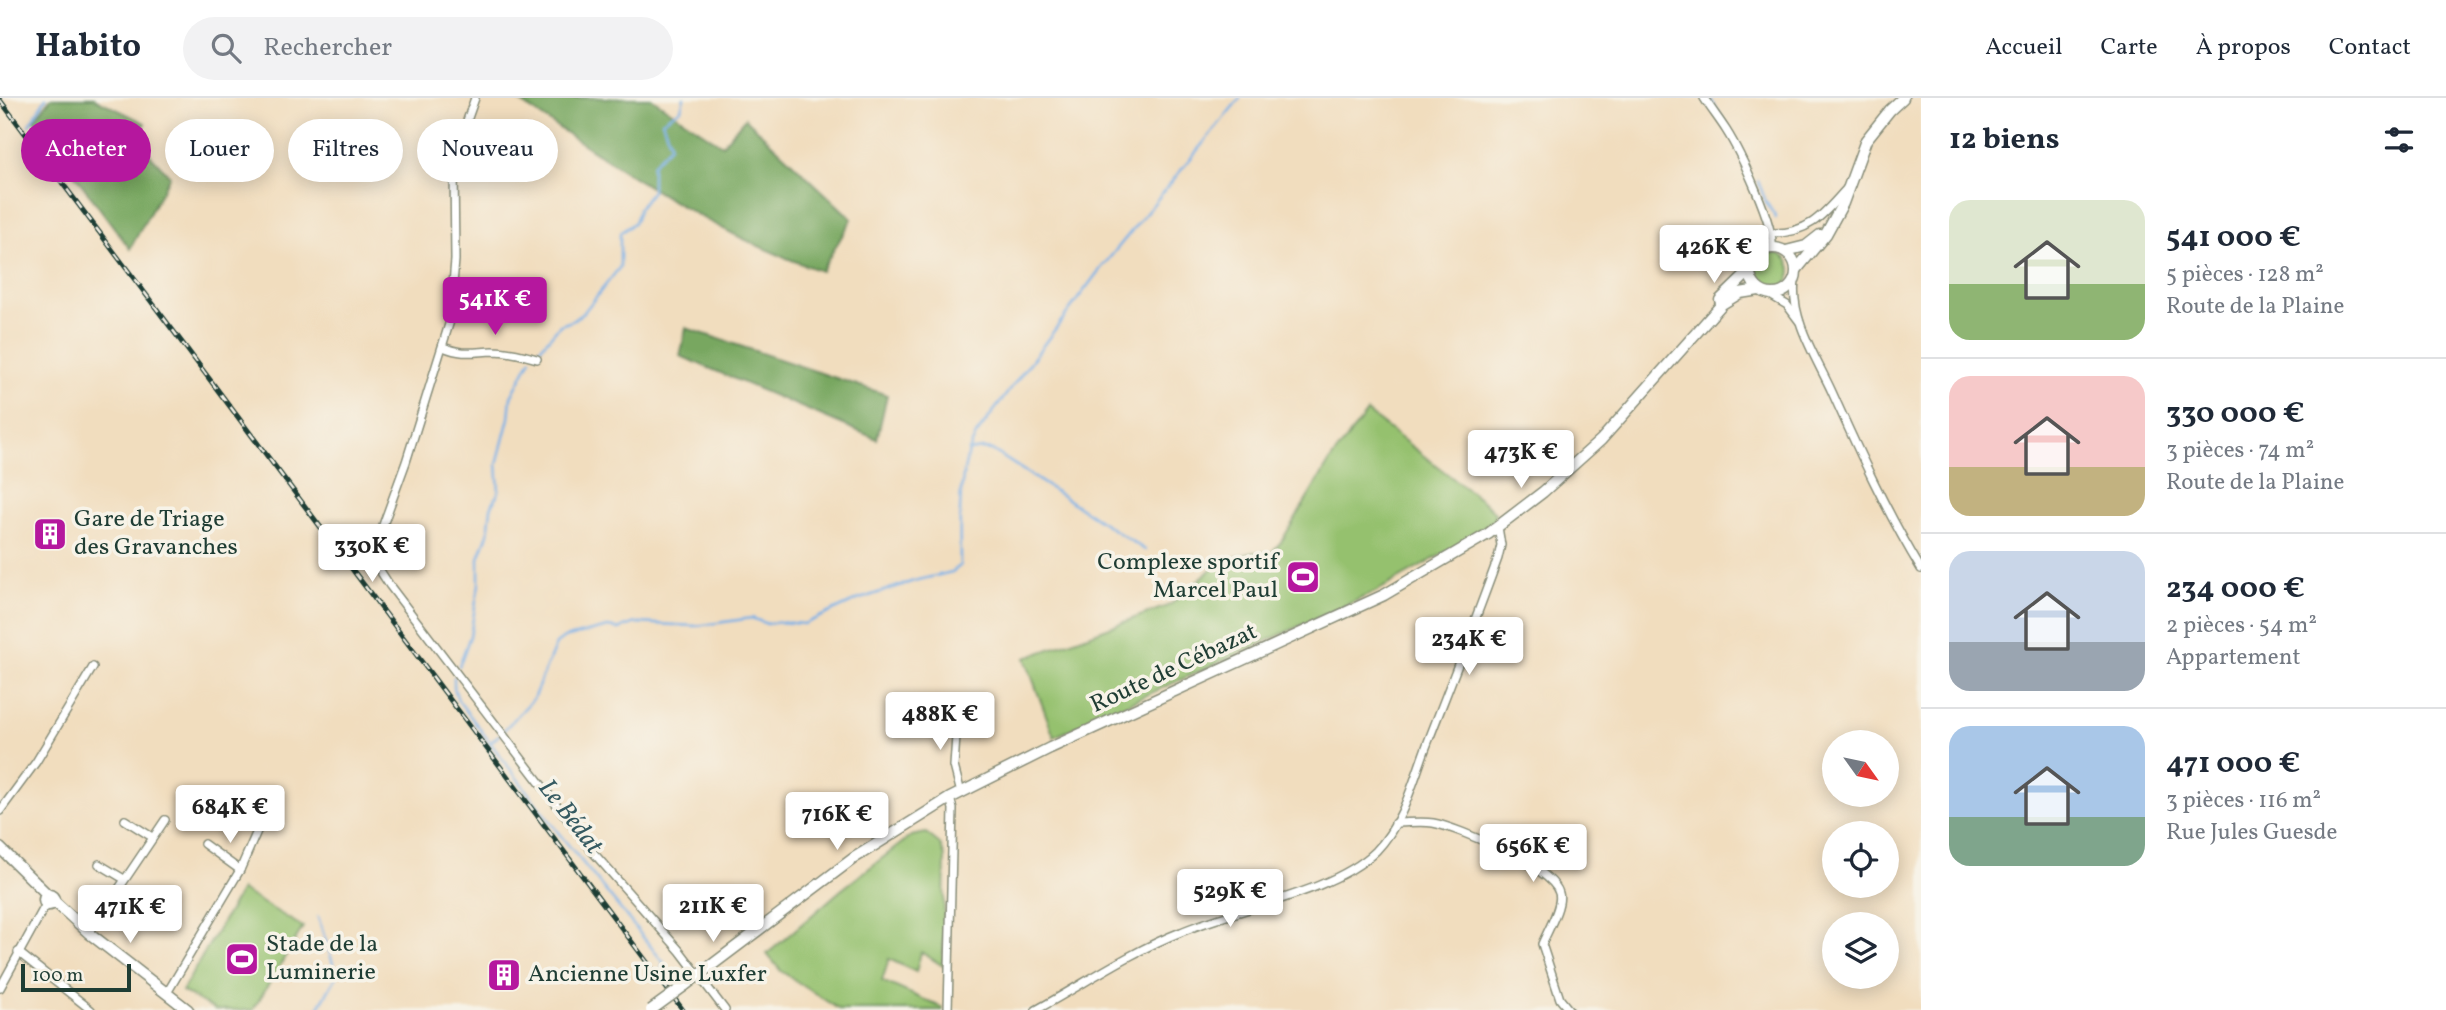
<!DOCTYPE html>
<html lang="fr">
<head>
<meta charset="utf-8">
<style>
	body { margin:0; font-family:Vollkorn,serif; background:#f2f2f3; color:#1f2937; height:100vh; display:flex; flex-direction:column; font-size:26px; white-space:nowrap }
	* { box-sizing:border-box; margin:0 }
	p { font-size:23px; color:#747a83 }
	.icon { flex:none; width:38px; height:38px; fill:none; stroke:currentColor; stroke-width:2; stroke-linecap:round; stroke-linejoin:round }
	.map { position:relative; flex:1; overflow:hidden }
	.panel { display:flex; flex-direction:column; background:#fff; width:525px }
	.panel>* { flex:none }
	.top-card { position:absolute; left:21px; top:21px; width:665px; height:63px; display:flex; gap:14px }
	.needle { width:46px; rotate:123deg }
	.tools { position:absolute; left:1822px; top:632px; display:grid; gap:14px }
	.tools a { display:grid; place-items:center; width:77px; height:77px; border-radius:50%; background:#fff; box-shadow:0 4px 18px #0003; font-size:35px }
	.scale { position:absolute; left:21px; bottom:18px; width:110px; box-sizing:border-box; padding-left:7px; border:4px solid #1f3d34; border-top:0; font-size:19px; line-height:24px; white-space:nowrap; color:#1f3d34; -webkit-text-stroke:5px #f7f3e8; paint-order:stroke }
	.price { position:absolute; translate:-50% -60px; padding:0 16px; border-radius:7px; background:#fff; color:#222; font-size:23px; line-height:46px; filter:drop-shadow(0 2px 4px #0008) }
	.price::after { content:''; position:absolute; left:50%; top:42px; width:21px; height:16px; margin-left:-10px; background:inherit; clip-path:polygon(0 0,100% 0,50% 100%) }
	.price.active { background:#b5179e; color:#fff }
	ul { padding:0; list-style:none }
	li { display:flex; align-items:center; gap:21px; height:175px; padding:0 28px }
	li+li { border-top:2px solid #e0e1e3 }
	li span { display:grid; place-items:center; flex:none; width:196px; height:140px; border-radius:21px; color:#555 }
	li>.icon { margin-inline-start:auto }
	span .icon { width:84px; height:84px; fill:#fffc; stroke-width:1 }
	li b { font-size:30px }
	h2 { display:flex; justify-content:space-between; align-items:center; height:84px; padding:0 28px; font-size:30px }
	.pill { padding:0 24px; border-radius:32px; background:#fff; box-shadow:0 4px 18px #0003; font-size:24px; line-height:63px }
	.pill.active { background:#b5179e; color:#fff }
	header { display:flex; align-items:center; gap:42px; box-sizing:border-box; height:98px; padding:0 35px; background:#fff; border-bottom:2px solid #e0e1e3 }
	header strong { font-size:33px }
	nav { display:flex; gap:38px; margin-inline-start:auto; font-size:24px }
	.search { width:490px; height:63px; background:#f2f2f3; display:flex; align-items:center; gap:18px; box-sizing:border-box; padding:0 24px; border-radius:38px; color:#747a83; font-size:26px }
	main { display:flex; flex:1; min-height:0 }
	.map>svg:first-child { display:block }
</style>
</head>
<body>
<header>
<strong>Habito</strong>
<div class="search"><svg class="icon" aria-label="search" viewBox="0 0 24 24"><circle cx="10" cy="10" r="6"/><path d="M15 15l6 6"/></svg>Rechercher</div>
<nav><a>Accueil</a><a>Carte</a><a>À propos</a><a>Contact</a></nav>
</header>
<main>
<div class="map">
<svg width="1921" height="912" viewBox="0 0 1921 912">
	<rect width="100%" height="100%" fill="#f7f3e8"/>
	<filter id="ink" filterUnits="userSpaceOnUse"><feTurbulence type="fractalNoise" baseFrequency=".0143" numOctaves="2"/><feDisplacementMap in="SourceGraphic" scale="14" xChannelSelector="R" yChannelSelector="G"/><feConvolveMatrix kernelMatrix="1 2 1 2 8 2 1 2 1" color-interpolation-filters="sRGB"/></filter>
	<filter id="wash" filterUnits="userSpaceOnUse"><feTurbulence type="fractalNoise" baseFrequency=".00686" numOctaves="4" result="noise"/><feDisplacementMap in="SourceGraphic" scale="28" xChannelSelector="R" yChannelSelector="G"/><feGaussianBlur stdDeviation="1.57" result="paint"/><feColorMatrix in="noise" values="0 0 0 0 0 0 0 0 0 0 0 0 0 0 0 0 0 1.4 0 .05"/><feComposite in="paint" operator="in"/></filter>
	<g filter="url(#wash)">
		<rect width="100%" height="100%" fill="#f1ddbe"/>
		<g fill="#95c16e" stroke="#5a7f51" stroke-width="2">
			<circle cx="1773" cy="173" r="18"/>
			<polygon points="1367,314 1490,409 1495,415 1494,422 1455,449 1375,494 1054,639 1025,560 1170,507 1222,462 1255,454 1271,455 1281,444 1330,363"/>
			<polygon points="926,735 940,746 945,759 943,868 921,854 916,874 889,861 882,883 943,910 943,912 840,912 781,873 767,856 841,792 911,738"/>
			<polygon points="241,792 303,829 253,912 216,912 182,893"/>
		</g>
		<g fill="#78a761" stroke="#4c724a" stroke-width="2">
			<polygon points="51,0 94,0 145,25 140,46 170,78 130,151 34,22"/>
			<path d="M514 0H651L722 47 745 20 852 121 821 173C709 135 612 65 514 0Z"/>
			<polygon points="686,230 887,297 877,341 680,258"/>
		</g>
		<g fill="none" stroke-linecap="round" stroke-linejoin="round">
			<g stroke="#78b0e7" stroke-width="2.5">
				<polyline points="1710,0 1723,22"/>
				<polyline points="29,27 46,0"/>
				<polyline points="1758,83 1766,104 1776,120"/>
				<polyline points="537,254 560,227 572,223 584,214 620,169 620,135 635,124 639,110 652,93 652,67 670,48 670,44 662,23 681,11 684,0"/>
				<polyline points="968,353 983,351 992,352 1145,452"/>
				<polyline points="459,568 470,538 479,486 479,460 488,436 491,410 499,393 497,366 509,320 511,299 531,261"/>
				<polyline points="454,579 454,590 458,602 557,733 664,865 660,875"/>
				<path d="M504 632 533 601 556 546 564 540 608 529 619 531 636 525 696 528 752 520 767 526 780 524 804 526 857 502 914 483 952 474 960 468C960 426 956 375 976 337L1098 174 1240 0"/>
				<polyline points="491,644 499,637"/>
				<polyline points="317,912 337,878 318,819"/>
			</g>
		</g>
	</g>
	<g filter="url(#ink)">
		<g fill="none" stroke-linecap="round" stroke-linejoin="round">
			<g stroke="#888d79" stroke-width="10">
				<g id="minor">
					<polyline points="475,0 457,51 454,70 455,162 450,223 406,364 375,449 379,471 390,488 591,752 680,853 725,912"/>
					<path d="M1704 0C1711 11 1719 21 1726 32 1740 54 1775 128 1772 150"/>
					<path d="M1772 135C1809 136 1824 116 1847 90"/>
					<path d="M1795 183C1790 221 1817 261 1832 294 1859 354 1887 415 1921 471"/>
					<polyline points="1770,197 1787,207 1799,223"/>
					<path d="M443 249C463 257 472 254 493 253 508 253 523 257 537 261"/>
					<polyline points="958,609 954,668 961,695"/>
					<polyline points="0,713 36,664 93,569"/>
					<polyline points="125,722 152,739"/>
					<path d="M1395 725C1407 725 1422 723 1433 725 1459 730 1552 769 1559 795 1563 807 1547 834 1542 846L1560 901 1569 912"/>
					<polyline points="204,746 240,772"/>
					<polyline points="99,766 124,781"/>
					<polyline points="89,835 165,722"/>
					<polyline points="18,854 91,912"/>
					<polyline points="0,890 46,806"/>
					<polyline points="167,895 240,772 272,699"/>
					<polyline points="948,912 953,711 950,700"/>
					<path d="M1036 912C1084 886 1130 854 1181 834 1237 810 1333 795 1376 753 1404 724 1414 680 1428 644 1452 582 1476 521 1498 460L1501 447 1498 429"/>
				</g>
			</g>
			<g stroke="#888d79" stroke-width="13">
				<g id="secondary">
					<circle cx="1773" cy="173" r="23"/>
					<polyline points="1786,153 1806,148 1820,137"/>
					<polyline points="1797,171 1826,136 1843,105 1866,42 1890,12 1903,0"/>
					<polyline points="1720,202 1750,173"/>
					<polyline points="0,750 48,797"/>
					<circle cx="49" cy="802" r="5"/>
					<polyline points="54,803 89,835 188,912"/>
					<polyline points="684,888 854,760 950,700 1050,650 1384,497 1488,436 1543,394 1601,342 1722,206 1740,195 1759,192"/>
				</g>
			</g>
			<use href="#minor" stroke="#fff" stroke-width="7"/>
			<use href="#secondary" stroke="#fff" stroke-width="10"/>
			<g stroke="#1f3d34" stroke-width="5">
				<polyline id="rail" points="0,2 683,912"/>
			</g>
			<use href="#rail" stroke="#f7f3e8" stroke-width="2.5" stroke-dasharray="8" stroke-linecap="butt"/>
			<g stroke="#888d79" stroke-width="13" stroke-linecap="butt">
				<polyline id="secondary-bridge" points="651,912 684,888"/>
			</g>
			<use href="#secondary-bridge" stroke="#fff" stroke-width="10"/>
		</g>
	</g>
	<defs>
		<g id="building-square" transform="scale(1.75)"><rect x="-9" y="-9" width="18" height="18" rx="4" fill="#b5179e" stroke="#f7f3e8"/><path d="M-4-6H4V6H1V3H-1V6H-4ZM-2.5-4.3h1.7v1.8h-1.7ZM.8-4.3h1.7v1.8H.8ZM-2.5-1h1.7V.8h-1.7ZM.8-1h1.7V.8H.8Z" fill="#fff"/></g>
		<g id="stadium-square" transform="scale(1.75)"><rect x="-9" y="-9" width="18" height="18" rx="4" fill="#b5179e" stroke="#f7f3e8"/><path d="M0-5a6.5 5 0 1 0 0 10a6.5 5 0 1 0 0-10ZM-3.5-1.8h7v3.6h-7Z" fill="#fff"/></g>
	</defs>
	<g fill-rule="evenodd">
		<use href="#building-square" x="50" y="436"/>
		<use href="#stadium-square" x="1303" y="479"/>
		<use href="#stadium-square" x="242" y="861"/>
		<use href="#building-square" x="504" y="877"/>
	</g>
	<g text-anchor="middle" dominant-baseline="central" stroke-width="7" stroke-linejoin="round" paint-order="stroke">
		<g font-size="24" fill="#1f3d34" stroke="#f7f3e8" text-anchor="start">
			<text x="74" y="422">Gare de Triage<tspan x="74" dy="28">des Gravanches</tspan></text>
			<text x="1278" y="465" text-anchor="end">Complexe sportif<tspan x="1278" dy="28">Marcel Paul</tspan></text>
			<text x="266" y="847">Stade de la<tspan x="266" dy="28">Luminerie</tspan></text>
			<text x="528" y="877">Ancienne Usine Luxfer</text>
		</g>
		<g font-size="24" fill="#1f3d34" stroke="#f7f3e8">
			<text transform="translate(1174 571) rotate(-25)">Route de Cébazat</text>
		</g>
		<g font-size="26" font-style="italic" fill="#355a61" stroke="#f7f3e8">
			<text transform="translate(570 719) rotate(52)">Le Bédat</text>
		</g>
	</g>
</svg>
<div class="tools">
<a><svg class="needle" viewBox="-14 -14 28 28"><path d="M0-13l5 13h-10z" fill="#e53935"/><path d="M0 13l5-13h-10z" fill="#747a83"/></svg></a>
<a><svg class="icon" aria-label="locate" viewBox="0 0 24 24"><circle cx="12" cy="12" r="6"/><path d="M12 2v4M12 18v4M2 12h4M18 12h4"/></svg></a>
<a><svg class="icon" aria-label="layers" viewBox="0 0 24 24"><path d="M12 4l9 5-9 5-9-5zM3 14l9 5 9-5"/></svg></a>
</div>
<div class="scale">100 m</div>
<b class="price" style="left:1714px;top:187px">426K €</b>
<b class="price active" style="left:495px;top:239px">541K €</b>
<b class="price" style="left:1521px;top:392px">473K €</b>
<b class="price" style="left:372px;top:486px">330K €</b>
<b class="price" style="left:1469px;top:579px">234K €</b>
<b class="price" style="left:940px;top:654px">488K €</b>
<b class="price" style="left:230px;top:747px">684K €</b>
<b class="price" style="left:837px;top:754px">716K €</b>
<b class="price" style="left:1533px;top:786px">656K €</b>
<b class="price" style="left:1230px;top:831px">529K €</b>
<b class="price" style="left:713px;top:846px">211K €</b>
<b class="price" style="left:130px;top:847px">471K €</b>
<div class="top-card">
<a class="pill active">Acheter</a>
<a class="pill">Louer</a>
<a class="pill">Filtres</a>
<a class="pill">Nouveau</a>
</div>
</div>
<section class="panel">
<h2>12 biens<svg class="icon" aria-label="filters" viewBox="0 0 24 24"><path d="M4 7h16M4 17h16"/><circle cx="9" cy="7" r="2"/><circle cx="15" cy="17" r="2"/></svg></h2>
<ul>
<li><span style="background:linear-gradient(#dfe7d0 60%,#8fb573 0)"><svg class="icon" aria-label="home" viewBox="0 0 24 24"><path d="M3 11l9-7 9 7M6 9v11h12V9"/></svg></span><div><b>541 000 €</b><p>5 pièces · 128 m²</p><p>Route de la Plaine</p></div></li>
<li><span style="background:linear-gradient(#f6c9c9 65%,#c2b280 0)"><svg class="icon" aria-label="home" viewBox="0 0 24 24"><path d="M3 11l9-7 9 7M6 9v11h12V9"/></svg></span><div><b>330 000 €</b><p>3 pièces · 74 m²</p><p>Route de la Plaine</p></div></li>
<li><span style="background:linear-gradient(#c9d6e8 65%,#9aa5b1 0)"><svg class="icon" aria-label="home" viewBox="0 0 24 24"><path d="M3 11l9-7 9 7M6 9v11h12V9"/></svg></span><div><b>234 000 €</b><p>2 pièces · 54 m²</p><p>Appartement</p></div></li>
<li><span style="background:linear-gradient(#a9c7e8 65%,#7fa58c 0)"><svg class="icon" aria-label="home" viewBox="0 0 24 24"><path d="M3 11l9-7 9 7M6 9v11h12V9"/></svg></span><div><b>471 000 €</b><p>3 pièces · 116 m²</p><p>Rue Jules Guesde</p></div></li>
</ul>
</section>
</main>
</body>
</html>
